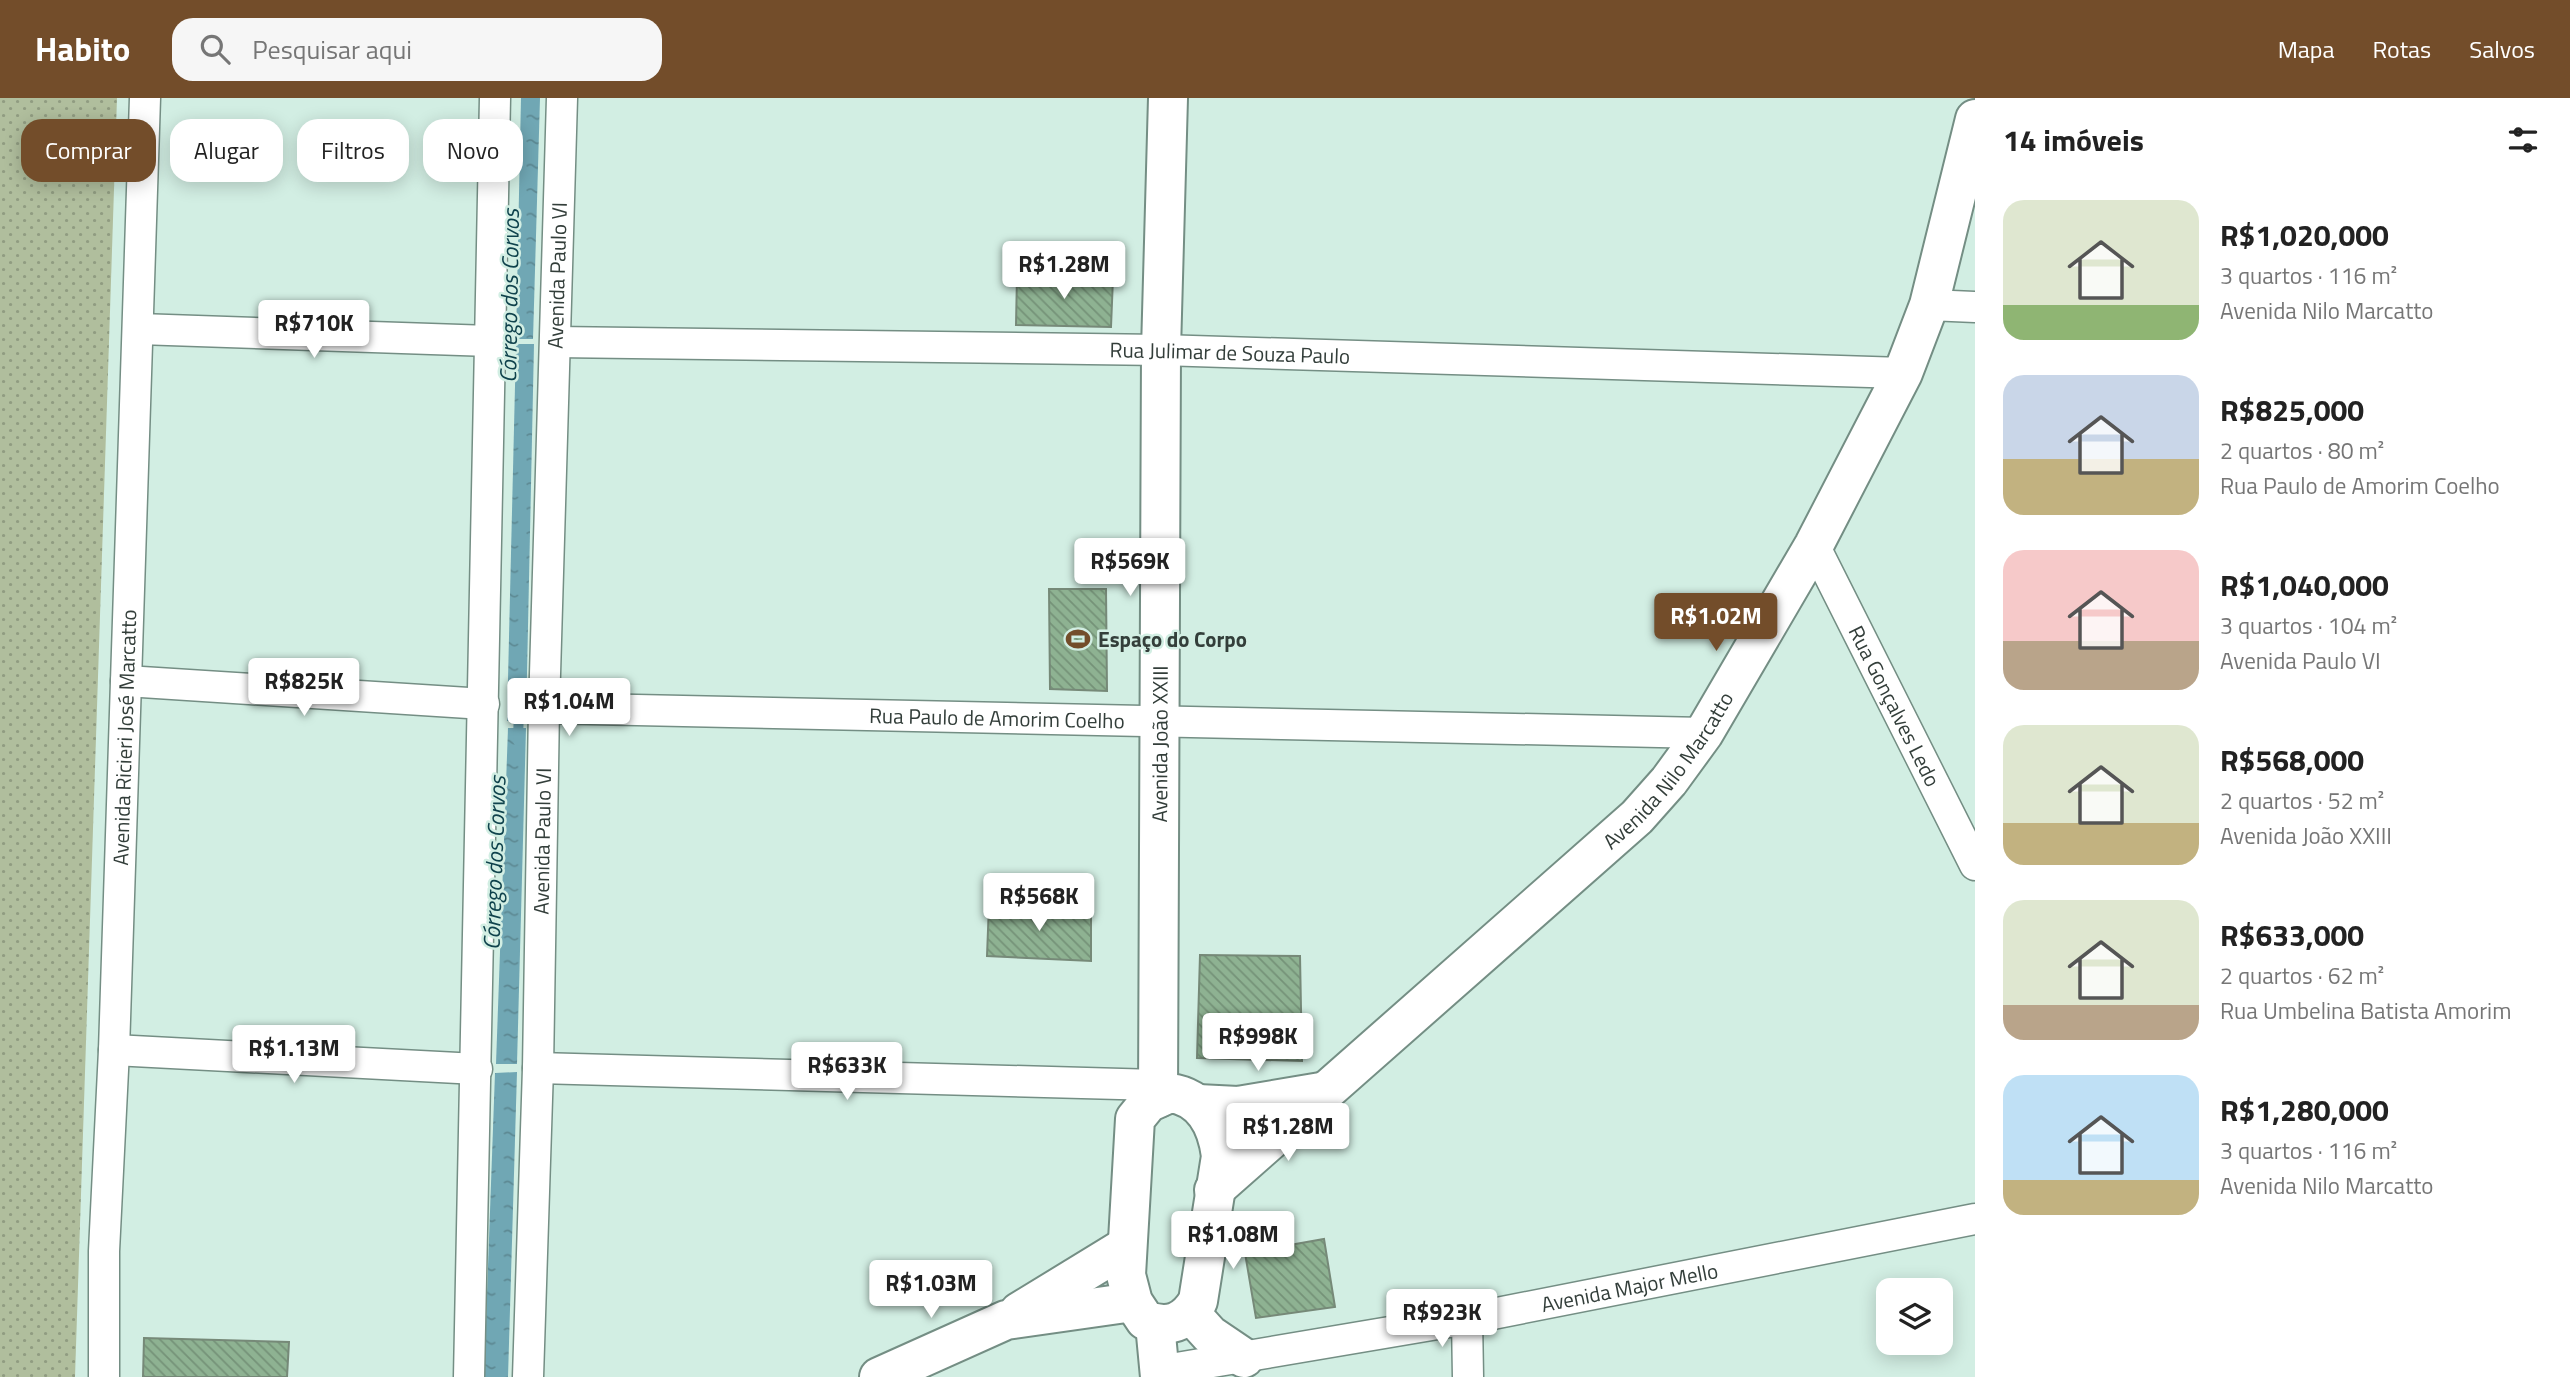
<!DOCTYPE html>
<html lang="pt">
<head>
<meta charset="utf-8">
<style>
	body { margin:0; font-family:"Titillium Web",sans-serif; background:#f6f6f6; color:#222; height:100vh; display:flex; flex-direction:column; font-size:26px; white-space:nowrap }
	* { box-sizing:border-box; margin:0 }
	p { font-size:23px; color:#767676 }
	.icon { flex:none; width:38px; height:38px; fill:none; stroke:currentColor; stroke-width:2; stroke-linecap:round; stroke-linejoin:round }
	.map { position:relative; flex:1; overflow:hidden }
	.drawer { display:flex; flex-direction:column; background:#fff; width:595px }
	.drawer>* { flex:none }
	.top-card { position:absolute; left:21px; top:21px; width:665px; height:63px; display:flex; gap:14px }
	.controls { position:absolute; left:1876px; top:1180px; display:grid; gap:14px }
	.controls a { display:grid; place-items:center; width:77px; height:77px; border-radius:14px; background:#fff; box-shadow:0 4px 18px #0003; font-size:35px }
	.price { position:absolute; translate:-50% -60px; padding:0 16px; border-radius:7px; background:#fff; color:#222; font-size:23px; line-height:46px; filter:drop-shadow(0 2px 4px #0008) }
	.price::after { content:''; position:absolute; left:50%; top:42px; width:21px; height:16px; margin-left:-10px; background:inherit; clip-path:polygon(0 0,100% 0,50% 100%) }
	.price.selected { background:#734d2a; color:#fff }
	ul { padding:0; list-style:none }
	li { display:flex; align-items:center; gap:21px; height:175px; padding:0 28px }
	li span { display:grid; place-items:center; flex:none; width:196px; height:140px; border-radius:21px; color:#555 }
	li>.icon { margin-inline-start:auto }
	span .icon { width:84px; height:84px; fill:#fffc; stroke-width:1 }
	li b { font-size:30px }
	h2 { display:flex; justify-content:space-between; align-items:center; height:84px; padding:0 28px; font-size:30px }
	.chip { padding:0 24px; border-radius:21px; background:#fff; box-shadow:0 4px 18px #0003; font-size:24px; line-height:63px }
	.chip.selected { background:#734d2a; color:#fff }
	header { display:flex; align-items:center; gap:42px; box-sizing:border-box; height:98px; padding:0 35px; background:#734d2a; color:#fff }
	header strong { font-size:33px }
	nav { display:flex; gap:38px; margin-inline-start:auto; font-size:24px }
	.search { width:490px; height:63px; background:#f6f6f6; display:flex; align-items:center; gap:18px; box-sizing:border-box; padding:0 24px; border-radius:21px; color:#767676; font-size:26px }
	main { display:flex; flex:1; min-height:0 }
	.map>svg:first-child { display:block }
</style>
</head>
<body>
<header>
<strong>Habito</strong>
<div class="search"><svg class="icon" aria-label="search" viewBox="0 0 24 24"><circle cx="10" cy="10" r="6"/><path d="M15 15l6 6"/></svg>Pesquisar aqui</div>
<nav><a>Mapa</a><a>Rotas</a><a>Salvos</a></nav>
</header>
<main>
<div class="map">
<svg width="1975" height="1279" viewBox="0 0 1975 1279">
	<defs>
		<pattern id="grass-dots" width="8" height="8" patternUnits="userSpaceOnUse" patternTransform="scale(1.75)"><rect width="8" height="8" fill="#b0be9d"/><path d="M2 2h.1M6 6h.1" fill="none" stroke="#909c81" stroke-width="1.8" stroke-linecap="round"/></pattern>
		<pattern id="water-ripples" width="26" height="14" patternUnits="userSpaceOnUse" patternTransform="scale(1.75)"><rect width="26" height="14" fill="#70a7b4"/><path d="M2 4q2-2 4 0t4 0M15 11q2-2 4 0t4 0" fill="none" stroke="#5d8993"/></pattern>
		<pattern id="building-back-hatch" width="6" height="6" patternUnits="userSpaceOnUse" patternTransform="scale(1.75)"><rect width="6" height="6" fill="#8eb292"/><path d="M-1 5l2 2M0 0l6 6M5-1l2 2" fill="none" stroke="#759278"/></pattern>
	</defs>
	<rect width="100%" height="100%" fill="#d2eee3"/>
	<polygon fill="url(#grass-dots)" points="0,0 117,0 75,1279 0,1279"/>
	<g fill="url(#water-ripples)">
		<polygon points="521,0 540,0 533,241 516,241"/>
		<polygon points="516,246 534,246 526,623 507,623"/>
		<polygon points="508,630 526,630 517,966 496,966"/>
		<polygon points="517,974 508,1279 484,1279 495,975"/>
	</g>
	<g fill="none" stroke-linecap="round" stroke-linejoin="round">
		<polyline stroke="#70a7b4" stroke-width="10" points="518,643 519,609"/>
	</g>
	<g fill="url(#building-back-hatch)" stroke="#768978" stroke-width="2">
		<polygon points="1017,177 1113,180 1111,229 1016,227"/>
		<polygon points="1049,491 1106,491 1107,593 1050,591"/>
		<polygon points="989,806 1091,813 1091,863 987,858"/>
		<polygon points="1200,857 1300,858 1302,963 1197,960"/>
		<polygon points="1324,1141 1335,1209 1256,1220 1245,1155"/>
		<polygon points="144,1240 289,1244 287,1279 143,1279"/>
	</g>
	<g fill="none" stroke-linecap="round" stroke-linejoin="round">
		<g stroke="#748e84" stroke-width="33">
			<g id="street">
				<polyline points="1929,207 1975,209"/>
				<polyline points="139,231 490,243"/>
				<path id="s1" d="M556 244 1161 252 1903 275"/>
				<path id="s2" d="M1814 447 1975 767"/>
				<polyline points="126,583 484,606"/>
				<path id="s3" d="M544 610 1704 635"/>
				<polyline points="114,952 477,971"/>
				<polyline points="538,970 1157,987"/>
				<polyline points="1467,1221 1468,1279"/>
				<path id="s4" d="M1159 1273 1467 1221 1975 1121"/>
				<path id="s5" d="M104 1279V1153L114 952 145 0"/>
				<polyline points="469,1279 495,0"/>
				<path id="s6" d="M528 1279 538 970 544 610 562 0"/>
			</g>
		</g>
		<g stroke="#748e84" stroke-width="42">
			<g id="secondary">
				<path d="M1170 995C1203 999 1217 1028 1221 1058L1198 1203C1185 1225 1168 1231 1145 1222L1133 1204 1126 1177 1135 1021 1148 1005Z"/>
				<path id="s7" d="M1158 1000 1161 252 1168 0"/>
				<polyline points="1198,1006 1238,1008 1321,994"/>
				<path id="s8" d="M1214 1092 1637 719 1669 683 1704 635 1814 447 1903 275 1929 207 1975 21"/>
				<polyline points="1019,1214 1127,1148"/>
				<polyline points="1191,1216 1210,1237 1244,1260"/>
				<polyline points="1155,1226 1160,1279"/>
				<polyline points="879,1279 1006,1222 1133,1204"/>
			</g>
		</g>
		<use href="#street" stroke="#fff" stroke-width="30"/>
		<use href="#secondary" stroke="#fff" stroke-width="38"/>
	</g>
	<defs>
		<g id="stadium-bare" transform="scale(1.89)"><path d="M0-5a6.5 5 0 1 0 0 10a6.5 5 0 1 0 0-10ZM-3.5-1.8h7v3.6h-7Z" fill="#734d2a" stroke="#d2eee3" stroke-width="2.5" paint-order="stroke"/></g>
	</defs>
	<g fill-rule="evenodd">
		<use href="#stadium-bare" x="1078" y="541"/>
	</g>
	<g text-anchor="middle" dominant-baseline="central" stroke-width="5" stroke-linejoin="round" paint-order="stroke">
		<g font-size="21" fill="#333e3a" stroke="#d2eee3">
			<text stroke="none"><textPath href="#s6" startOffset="1102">Avenida Paulo VI</textPath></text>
			<text stroke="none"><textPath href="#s1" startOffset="674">Rua Julimar de Souza Paulo</textPath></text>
			<text stroke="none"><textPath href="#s2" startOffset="180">Rua Gonçalves Ledo</textPath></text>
			<text stroke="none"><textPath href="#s3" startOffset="453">Rua Paulo de Amorim Coelho</textPath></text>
			<text stroke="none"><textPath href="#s5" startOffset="640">Avenida Ricieri José Marcatto</textPath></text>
			<text stroke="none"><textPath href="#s7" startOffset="354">Avenida João XXIII</textPath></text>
			<text stroke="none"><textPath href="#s8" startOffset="620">Avenida Nilo Marcatto</textPath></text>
			<text stroke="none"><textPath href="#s6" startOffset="536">Avenida Paulo VI</textPath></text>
			<text stroke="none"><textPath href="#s4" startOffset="478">Avenida Major Mello</textPath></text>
		</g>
		<g font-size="21" font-weight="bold" fill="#333e3a" stroke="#d2eee3" text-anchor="start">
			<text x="1098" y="541">Espaço do Corpo</text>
		</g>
		<g font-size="23" font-style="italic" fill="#0f424c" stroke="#d2eee3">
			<text transform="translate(509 198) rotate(-89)">Córrego dos Corvos</text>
			<text transform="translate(494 765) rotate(-88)">Córrego dos Corvos</text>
		</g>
	</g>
</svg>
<div class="controls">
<a><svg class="icon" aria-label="layers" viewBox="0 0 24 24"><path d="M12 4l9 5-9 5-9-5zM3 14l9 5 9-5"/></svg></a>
</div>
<b class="price" style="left:1064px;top:203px">R$1.28M</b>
<b class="price" style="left:314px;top:262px">R$710K</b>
<b class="price" style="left:1130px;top:500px">R$569K</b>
<b class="price selected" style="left:1716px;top:555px">R$1.02M</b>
<b class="price" style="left:304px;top:620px">R$825K</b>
<b class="price" style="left:569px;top:640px">R$1.04M</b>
<b class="price" style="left:1039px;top:835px">R$568K</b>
<b class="price" style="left:1258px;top:975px">R$998K</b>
<b class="price" style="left:294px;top:987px">R$1.13M</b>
<b class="price" style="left:847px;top:1004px">R$633K</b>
<b class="price" style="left:1288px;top:1065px">R$1.28M</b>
<b class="price" style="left:1233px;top:1173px">R$1.08M</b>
<b class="price" style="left:931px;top:1222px">R$1.03M</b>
<b class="price" style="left:1442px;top:1251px">R$923K</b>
<div class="top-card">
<a class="chip selected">Comprar</a>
<a class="chip">Alugar</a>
<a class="chip">Filtros</a>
<a class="chip">Novo</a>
</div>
</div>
<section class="drawer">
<h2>14 imóveis<svg class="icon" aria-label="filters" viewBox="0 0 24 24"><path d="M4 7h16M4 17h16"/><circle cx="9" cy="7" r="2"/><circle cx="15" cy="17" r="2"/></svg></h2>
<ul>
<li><span style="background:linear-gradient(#dfe7d0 75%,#8fb573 0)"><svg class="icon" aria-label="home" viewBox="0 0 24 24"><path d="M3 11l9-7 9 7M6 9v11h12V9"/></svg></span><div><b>R$1,020,000</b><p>3 quartos · 116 m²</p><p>Avenida Nilo Marcatto</p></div></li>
<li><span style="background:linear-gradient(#c9d6e8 60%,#c2b280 0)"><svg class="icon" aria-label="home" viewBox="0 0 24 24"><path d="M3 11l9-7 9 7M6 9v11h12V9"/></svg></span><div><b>R$825,000</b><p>2 quartos · 80 m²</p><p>Rua Paulo de Amorim Coelho</p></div></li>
<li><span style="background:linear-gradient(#f6c9c9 65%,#b9a48a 0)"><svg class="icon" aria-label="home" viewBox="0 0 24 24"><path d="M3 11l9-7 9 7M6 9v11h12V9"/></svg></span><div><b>R$1,040,000</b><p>3 quartos · 104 m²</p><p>Avenida Paulo VI</p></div></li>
<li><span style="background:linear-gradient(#dfe7d0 70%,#c2b280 0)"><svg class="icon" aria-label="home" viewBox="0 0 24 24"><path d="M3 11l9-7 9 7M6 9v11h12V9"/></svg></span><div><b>R$568,000</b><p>2 quartos · 52 m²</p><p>Avenida João XXIII</p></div></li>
<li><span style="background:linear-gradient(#dfe7d0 75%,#b9a48a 0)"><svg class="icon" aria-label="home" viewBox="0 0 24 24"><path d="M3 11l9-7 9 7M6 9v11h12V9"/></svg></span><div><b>R$633,000</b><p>2 quartos · 62 m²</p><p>Rua Umbelina Batista Amorim</p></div></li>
<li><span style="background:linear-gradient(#bfe0f5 75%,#c2b280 0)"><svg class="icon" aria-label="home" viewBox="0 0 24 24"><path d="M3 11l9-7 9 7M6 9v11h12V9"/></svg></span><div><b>R$1,280,000</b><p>3 quartos · 116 m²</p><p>Avenida Nilo Marcatto</p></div></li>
</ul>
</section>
</main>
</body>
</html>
